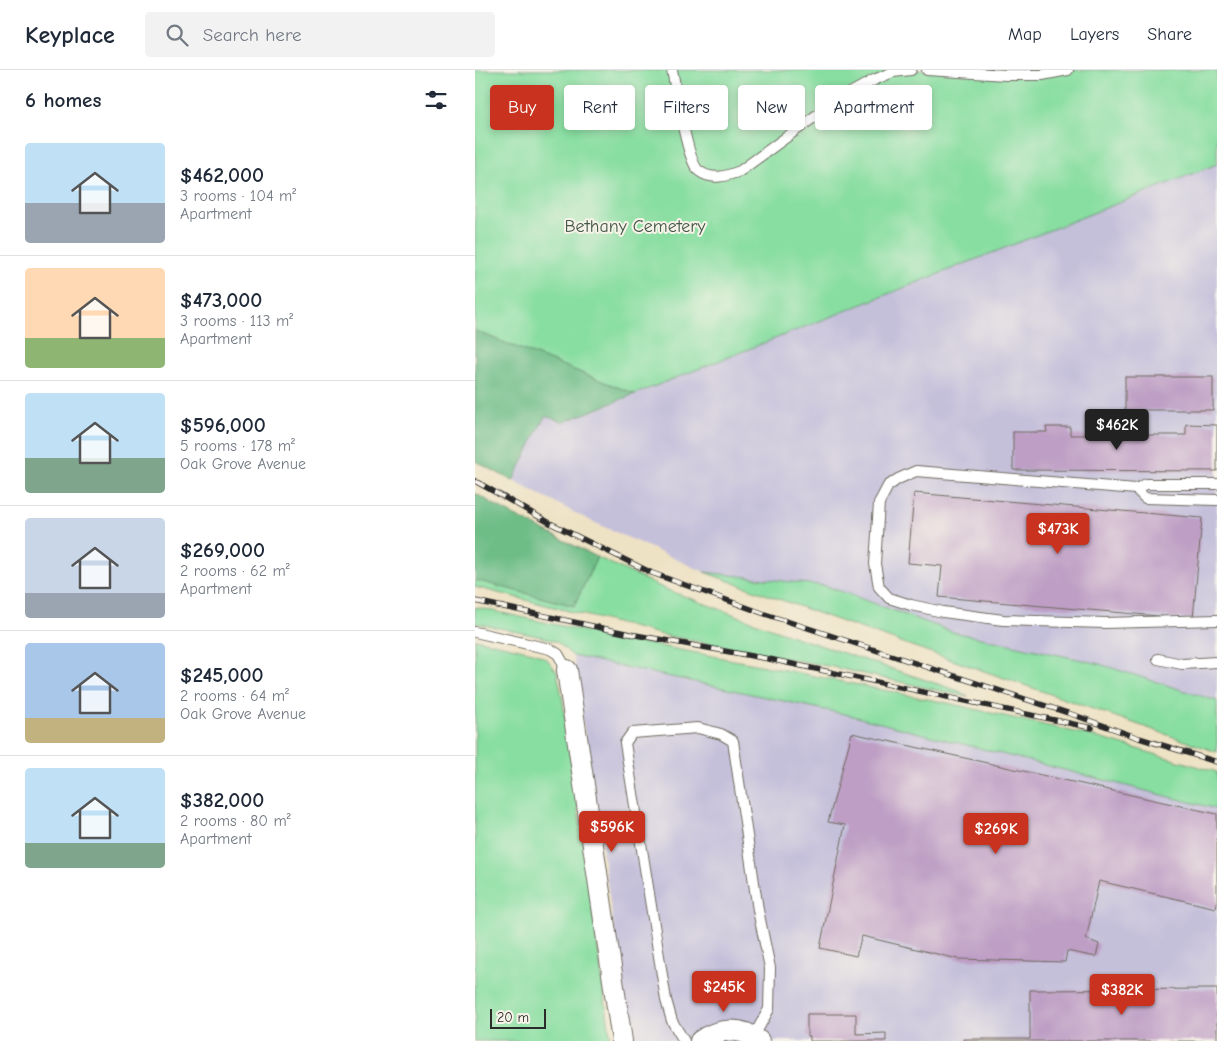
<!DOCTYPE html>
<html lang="en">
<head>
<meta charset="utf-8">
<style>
	body { margin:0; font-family:"Comic Neue",sans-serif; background:#f2f2f3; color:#1f2937; height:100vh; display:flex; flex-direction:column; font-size:19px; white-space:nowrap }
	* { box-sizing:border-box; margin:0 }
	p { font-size:16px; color:#747a83 }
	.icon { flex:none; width:28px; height:28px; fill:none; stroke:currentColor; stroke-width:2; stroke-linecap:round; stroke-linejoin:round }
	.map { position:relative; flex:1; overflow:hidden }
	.panel { display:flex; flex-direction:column; background:#fff; width:475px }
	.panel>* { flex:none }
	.banner { position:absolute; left:15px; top:15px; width:475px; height:45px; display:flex; gap:10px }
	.scale { position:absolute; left:15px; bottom:12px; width:56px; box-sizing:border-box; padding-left:5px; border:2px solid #2b2b2b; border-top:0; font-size:14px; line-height:18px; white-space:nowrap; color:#2b2b2b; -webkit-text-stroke:4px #f7f3e8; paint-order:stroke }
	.price { position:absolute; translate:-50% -42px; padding:0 11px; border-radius:5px; background:#c8321e; color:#fff; font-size:16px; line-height:32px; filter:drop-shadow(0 1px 2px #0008) }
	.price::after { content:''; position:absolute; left:50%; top:30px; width:15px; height:11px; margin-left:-8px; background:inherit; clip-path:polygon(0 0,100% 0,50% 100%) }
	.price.current { background:#222; color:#fff }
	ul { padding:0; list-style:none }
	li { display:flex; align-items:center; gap:15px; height:125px; padding:0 25px }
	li+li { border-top:1px solid #e0e1e3 }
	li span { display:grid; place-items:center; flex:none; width:140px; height:100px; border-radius:5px; color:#555 }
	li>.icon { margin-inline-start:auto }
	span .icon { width:60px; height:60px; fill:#fffc; stroke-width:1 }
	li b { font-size:21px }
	h2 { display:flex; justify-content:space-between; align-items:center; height:60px; padding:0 25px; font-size:21px }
	.tag { padding:0 18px; border-radius:5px; background:#fff; box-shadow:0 2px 8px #0003; font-size:18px; line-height:45px }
	.tag.current { background:#c8321e; color:#fff }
	header { display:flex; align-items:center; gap:30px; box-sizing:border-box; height:70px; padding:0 25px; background:#fff; border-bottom:1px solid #e0e1e3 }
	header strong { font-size:24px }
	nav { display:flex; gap:28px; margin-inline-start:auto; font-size:18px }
	.search { width:350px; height:45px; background:#f2f2f3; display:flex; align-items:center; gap:12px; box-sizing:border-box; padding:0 18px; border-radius:5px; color:#747a83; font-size:19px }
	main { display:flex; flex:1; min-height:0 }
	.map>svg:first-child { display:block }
</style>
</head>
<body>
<header>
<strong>Keyplace</strong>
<div class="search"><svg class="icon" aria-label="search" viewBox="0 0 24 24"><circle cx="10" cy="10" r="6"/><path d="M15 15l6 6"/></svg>Search here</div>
<nav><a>Map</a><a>Layers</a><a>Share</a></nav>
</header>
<main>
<section class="panel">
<h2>6 homes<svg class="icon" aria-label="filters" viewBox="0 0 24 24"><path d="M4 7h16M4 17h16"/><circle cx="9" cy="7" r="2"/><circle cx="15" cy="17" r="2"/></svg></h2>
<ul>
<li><span style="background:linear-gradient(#bfe0f5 60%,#9aa5b1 0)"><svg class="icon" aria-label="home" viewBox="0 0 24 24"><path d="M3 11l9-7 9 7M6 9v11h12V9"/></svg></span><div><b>$462,000</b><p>3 rooms · 104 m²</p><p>Apartment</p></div></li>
<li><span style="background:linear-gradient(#ffd9b3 70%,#8fb573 0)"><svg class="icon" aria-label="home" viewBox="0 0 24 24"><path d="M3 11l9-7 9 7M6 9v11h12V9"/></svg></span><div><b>$473,000</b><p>3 rooms · 113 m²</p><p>Apartment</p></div></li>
<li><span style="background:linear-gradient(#bfe0f5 65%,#7fa58c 0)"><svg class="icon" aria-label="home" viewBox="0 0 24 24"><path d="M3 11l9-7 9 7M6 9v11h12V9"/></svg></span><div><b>$596,000</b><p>5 rooms · 178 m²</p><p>Oak Grove Avenue</p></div></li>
<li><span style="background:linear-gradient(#c9d6e8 75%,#9aa5b1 0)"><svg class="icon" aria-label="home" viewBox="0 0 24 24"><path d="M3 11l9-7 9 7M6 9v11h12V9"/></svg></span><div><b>$269,000</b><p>2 rooms · 62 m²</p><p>Apartment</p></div></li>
<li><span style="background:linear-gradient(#a9c7e8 75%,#c2b280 0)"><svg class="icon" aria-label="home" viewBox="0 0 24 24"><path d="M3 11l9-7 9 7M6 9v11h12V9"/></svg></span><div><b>$245,000</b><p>2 rooms · 64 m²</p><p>Oak Grove Avenue</p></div></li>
<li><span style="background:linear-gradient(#bfe0f5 75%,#7fa58c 0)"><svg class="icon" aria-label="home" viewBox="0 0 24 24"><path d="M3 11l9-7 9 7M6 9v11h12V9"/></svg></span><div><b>$382,000</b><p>2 rooms · 80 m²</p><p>Apartment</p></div></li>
</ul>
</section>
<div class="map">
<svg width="742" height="971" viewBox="0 0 742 971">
	<rect width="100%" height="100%" fill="#f7f3e8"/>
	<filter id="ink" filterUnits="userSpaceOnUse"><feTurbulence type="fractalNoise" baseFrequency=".02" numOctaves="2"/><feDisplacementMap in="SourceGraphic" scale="10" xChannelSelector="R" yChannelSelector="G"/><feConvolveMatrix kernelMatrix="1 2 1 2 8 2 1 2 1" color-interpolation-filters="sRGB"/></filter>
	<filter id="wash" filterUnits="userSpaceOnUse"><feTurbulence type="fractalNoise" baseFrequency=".0096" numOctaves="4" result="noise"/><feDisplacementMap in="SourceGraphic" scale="20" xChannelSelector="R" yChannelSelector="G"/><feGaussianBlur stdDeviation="1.12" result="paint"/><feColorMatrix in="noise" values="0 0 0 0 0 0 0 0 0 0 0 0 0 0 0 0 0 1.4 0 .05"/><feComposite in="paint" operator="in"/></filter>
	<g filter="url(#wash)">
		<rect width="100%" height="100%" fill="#eee2c4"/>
		<g fill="#c5c0da">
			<polygon points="742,94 742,631 621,593 478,562 351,516 229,502 116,451 38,411 70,346 88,352"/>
			<polygon points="98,586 374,645 742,739 742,971 156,971"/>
		</g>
		<g fill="#88dea1" stroke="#5a8466">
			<polygon points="0,0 742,0 742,94 160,324 0,261"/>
			<polygon points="122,487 190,519 320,567 484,621 493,627 358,597 188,565 0,517 0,510 99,536"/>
			<polygon points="229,502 351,516 478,562 621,593 742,631 742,682 359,549"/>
			<polygon points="0,537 132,566 285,595 477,634 617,666 742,702 742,739 374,645 98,586 82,572 67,567 0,553"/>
			<polygon points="0,569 58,582 72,589 82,602 87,626 136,971 0,971"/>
		</g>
		<g fill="#6ebd87" stroke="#4c7459">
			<polygon points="0,261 160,324 88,352 70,346 38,411 0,391"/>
			<polygon points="0,423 30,441 122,487 99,536 0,510"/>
		</g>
		<g id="blocks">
			<g fill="#be9ec5">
				<rect x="650" y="307" width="88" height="33"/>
				<polygon points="711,354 742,355 742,401 538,400 538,362 572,362 571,357 595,357 595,365 711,365"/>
				<polygon points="439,423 727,448 718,549 464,527 467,496 433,493"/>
				<polygon points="377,663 742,744 742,833 741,838 624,811 611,869 624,874 621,887 592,881 590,892 483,889 387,866 381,886 345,878 370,755 353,752"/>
				<polygon points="742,919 742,971 488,971 488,969 555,969 555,920"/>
				<polygon points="332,944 381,944 381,964 411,963 411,971 335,971 335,966 332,966"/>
			</g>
		</g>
	</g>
	<g filter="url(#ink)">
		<use href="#blocks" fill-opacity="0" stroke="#6f6b61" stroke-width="1"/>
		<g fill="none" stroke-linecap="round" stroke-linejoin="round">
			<g stroke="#6f6b61" stroke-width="12">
				<g id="service">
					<path d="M197 0C201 18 212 92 224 101 237 111 252 106 265 101L361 31 399 10 418 2 436 0"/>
					<polyline points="452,0 531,5 567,5 593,0"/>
					<polyline points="742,414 671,414 661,419 441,401 423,409 413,416 404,433 400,494 404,517 414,528 436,535 468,542 528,550 630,553 742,550"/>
					<polyline points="661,419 670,428 742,430"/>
					<polyline points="0,562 75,579 83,584 92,600"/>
					<polyline points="683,589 707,594 742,592"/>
					<polyline points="209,971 197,951 191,930 150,673 157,663 223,658 246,664 258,671 283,840 295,898 294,939 279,966"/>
				</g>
			</g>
			<g stroke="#6f6b61" stroke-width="22">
				<g id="minor">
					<polyline points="92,600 147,971"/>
					<path d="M225 971C243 958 267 956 284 971"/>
				</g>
			</g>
			<use href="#service" stroke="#fff" stroke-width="10"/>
			<use href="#minor" stroke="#fff" stroke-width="20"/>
			<g stroke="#2b2b2b" stroke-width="5.5">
				<g id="rail">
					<polyline points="0,411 75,453 177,503 290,544 599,645 664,668 742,692"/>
					<polyline points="0,531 155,564 294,589 617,658"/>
				</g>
			</g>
			<use href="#rail" stroke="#f7f3e8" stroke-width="4" stroke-dasharray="11" stroke-linecap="butt"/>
		</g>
	</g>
	<g text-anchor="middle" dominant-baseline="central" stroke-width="4" stroke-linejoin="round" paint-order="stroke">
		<g font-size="18" fill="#425848" stroke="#f7f3e8">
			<text x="160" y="156">Bethany Cemetery</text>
		</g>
	</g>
</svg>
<div class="scale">20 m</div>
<b class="price current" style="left:642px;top:381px">$462K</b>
<b class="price" style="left:583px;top:485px">$473K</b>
<b class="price" style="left:137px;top:783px">$596K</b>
<b class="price" style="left:521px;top:785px">$269K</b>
<b class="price" style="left:249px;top:943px">$245K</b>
<b class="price" style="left:647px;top:946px">$382K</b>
<div class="banner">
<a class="tag current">Buy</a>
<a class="tag">Rent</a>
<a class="tag">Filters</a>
<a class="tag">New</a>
<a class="tag">Apartment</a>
</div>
</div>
</main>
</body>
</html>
